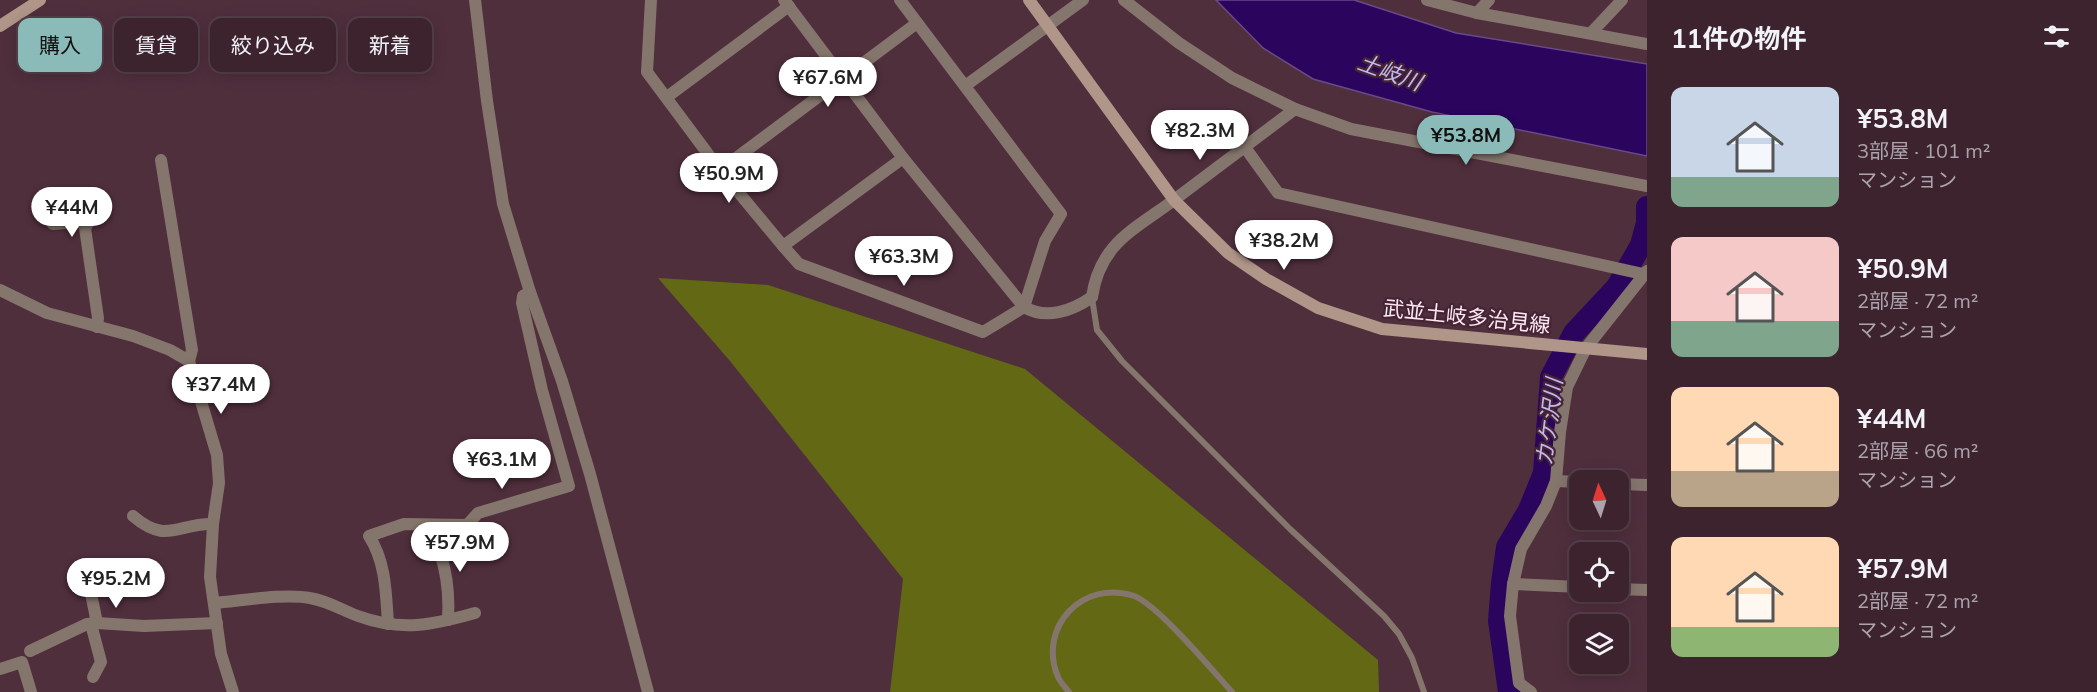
<!DOCTYPE html>
<html lang="ja">
<head>
<meta charset="utf-8">
<style>
	body { margin:0; font-family:Mulish,"Noto Sans JP",sans-serif; background:#432b36; color:#f1f3f6; height:100vh; display:flex; flex-direction:column; font-size:22px; white-space:nowrap }
	* { box-sizing:border-box; margin:0 }
	p { font-size:20px; color:#aca4aa }
	.icon { flex:none; width:33px; height:33px; fill:none; stroke:currentColor; stroke-width:2; stroke-linecap:round; stroke-linejoin:round }
	.map { position:relative; flex:1; overflow:hidden }
	.details { display:flex; flex-direction:column; background:#3c232e; width:450px }
	.details>* { flex:none }
	.banner { position:absolute; left:18px; top:18px; width:570px; height:54px; display:flex; gap:12px }
	.needle { width:39px; rotate:356deg }
	.tools { position:absolute; left:1569px; top:470px; display:grid; gap:12px }
	.tools a { display:grid; place-items:center; width:60px; height:60px; border-radius:12px; background:#3c232e; box-shadow:0 3px 15px #0003,0 0 0 2px #55404a; font-size:30px }
	.price { position:absolute; translate:-50% -51px; padding:0 14px; border-radius:21px; background:#fff; color:#222; font-size:20px; line-height:39px; filter:drop-shadow(0 2px 3px #0008) }
	.price::after { content:''; position:absolute; left:50%; top:36px; width:18px; height:14px; margin-left:-9px; background:inherit; clip-path:polygon(0 0,100% 0,50% 100%) }
	.price.active { background:#8bbbb9; color:#111 }
	ul { padding:0; list-style:none }
	li { display:flex; align-items:center; gap:18px; height:150px; padding:0 24px }
	li span { display:grid; place-items:center; flex:none; width:168px; height:120px; border-radius:12px; color:#555 }
	li>.icon { margin-inline-start:auto }
	span .icon { width:72px; height:72px; fill:#fffc; stroke-width:1 }
	li b { font-size:26px }
	h2 { display:flex; justify-content:space-between; align-items:center; height:72px; padding:0 24px; font-size:26px }
	.tag { padding:0 21px; border-radius:12px; background:#3c232e; box-shadow:0 3px 15px #0003,0 0 0 2px #55404a; font-size:21px; line-height:54px }
	.tag.active { background:#8bbbb9; color:#111 }
	main { display:flex; flex:1; min-height:0 }
	.map>svg:first-child { display:block }
</style>
</head>
<body>
<main>
<div class="map">
<svg width="1647" height="692" viewBox="0 0 1647 692">
	<rect width="100%" height="100%" fill="#502f3d"/>
	<polygon fill="#636815" points="658,278 768,285 1025,369 1378,660 1379,692 890,692 903,579 730,361"/>
	<polygon fill="#2a045d" stroke="#6a4889" stroke-width="1.5" points="1216,0 1354,0 1456,33 1647,64 1647,156 1432,112 1313,79 1263,48"/>
	<g fill="none" stroke-linecap="round" stroke-linejoin="round">
		<polyline stroke="#2a045d" stroke-width="22" points="1509,692 1499,621 1502,583 1507,547 1529,510 1544,473 1551,377 1574,333 1617,287 1641,245 1647,223 1647,207"/>
		<g stroke="#85766d" stroke-width="6">
			<polyline points="1092,298 1097,330 1122,361 1290,529 1384,616 1399,634 1412,658 1424,692"/>
			<path d="M1069 692C1065 687 1060 682 1058 677 1037 627 1083 579 1134 596 1157 604 1213 671 1232 692"/>
		</g>
		<g stroke="#85766d" stroke-width="12">
			<polyline points="475,0 487,101 503,204 530,292 562,381 590,474 648,692"/>
			<polyline points="651,0 647,72 720,170 783,246 903,158"/>
			<path d="M784 0 903 158 1024 307C1046 320 1072 311 1092 297"/>
			<polyline points="1124,0 1179,43 1232,78 1295,109 1351,129 1647,186"/>
			<polyline points="1427,0 1477,13 1647,44"/>
			<polyline points="1477,13 1489,0"/>
			<polyline points="1591,33 1622,0"/>
			<polyline points="965,86 1083,0"/>
			<polyline points="667,97 789,6"/>
			<polyline points="1244,146 1278,193 1647,275"/>
			<polyline points="161,160 192,350 189,361"/>
			<polyline points="720,170 917,23"/>
			<polyline points="92,199 92,217 85,228 98,318 97,327"/>
			<polyline points="1174,200 1295,109"/>
			<polyline points="53,224 89,221"/>
			<polyline points="783,246 799,264 983,332 1024,307 1045,241 1061,214 900,0"/>
			<polyline points="0,290 47,313 133,336 170,350 189,361 217,455 219,483 213,524 210,577 221,654 233,692"/>
			<polyline points="1556,481 1580,482"/>
			<polyline points="1618,484 1647,485"/>
			<path d="M133 516C167 545 177 523 213 524"/>
			<path d="M433 525C432 540 441 553 444 567 448 584 449 603 448 620"/>
			<polyline points="88,579 97,623"/>
			<polyline points="1513,584 1580,587"/>
			<polyline points="1618,589 1647,590"/>
			<path d="M214 603C240 601 285 593 310 598 328 601 342 610 358 616 402 632 432 625 475 613"/>
			<polyline points="91,624 101,662 93,677"/>
			<path d="M388 624C386 594 386 562 369 536L404 524 465 525 469 523 478 513 569 486 542 390 522 303 523 296 530 292"/>
			<polyline points="30,651 87,624 97,623 144,626 217,623"/>
			<polyline points="0,669 22,662 31,692"/>
			<polyline points="1531,692 1519,683 1510,616 1513,584 1521,549 1546,506 1556,481 1560,432 1567,387 1586,348 1647,271"/>
		</g>
		<path stroke="#85766d" stroke-width="12" d="M1092 297C1100 243 1134 230 1174 200"/>
		<g stroke="#af9688" stroke-width="12">
			<polyline points="1029,0 1174,200 1228,253 1266,279 1318,308 1382,329 1647,354"/>
			<polyline points="0,26 40,0"/>
		</g>
	</g>
	<g text-anchor="middle" dominant-baseline="central" stroke-width="4.5" stroke-linejoin="round" paint-order="stroke">
		<g font-size="21" fill="#fee8f1" stroke="#452533">
			<text transform="translate(1467 316) rotate(6)">武並土岐多治見線</text>
		</g>
		<g font-size="22" font-style="italic" fill="#c3b9f2" stroke="#452533">
			<text transform="translate(1390 72) rotate(20)">土岐川</text>
			<text transform="translate(1549 422) rotate(-83)">カケ沢川</text>
		</g>
	</g>
</svg>
<div class="tools">
<a><svg class="needle" viewBox="-14 -14 28 28"><path d="M0-13l5 13h-10z" fill="#e53935"/><path d="M0 13l5-13h-10z" fill="#aca4aa"/></svg></a>
<a><svg class="icon" aria-label="locate" viewBox="0 0 24 24"><circle cx="12" cy="12" r="6"/><path d="M12 2v4M12 18v4M2 12h4M18 12h4"/></svg></a>
<a><svg class="icon" aria-label="layers" viewBox="0 0 24 24"><path d="M12 4l9 5-9 5-9-5zM3 14l9 5 9-5"/></svg></a>
</div>
<b class="price" style="left:828px;top:108px">¥67.6M</b>
<b class="price" style="left:1200px;top:161px">¥82.3M</b>
<b class="price active" style="left:1466px;top:166px">¥53.8M</b>
<b class="price" style="left:729px;top:204px">¥50.9M</b>
<b class="price" style="left:72px;top:238px">¥44M</b>
<b class="price" style="left:1284px;top:271px">¥38.2M</b>
<b class="price" style="left:904px;top:287px">¥63.3M</b>
<b class="price" style="left:221px;top:415px">¥37.4M</b>
<b class="price" style="left:502px;top:490px">¥63.1M</b>
<b class="price" style="left:460px;top:573px">¥57.9M</b>
<b class="price" style="left:116px;top:609px">¥95.2M</b>
<div class="banner">
<a class="tag active">購入</a>
<a class="tag">賃貸</a>
<a class="tag">絞り込み</a>
<a class="tag">新着</a>
</div>
</div>
<section class="details">
<h2>11件の物件<svg class="icon" aria-label="filters" viewBox="0 0 24 24"><path d="M4 7h16M4 17h16"/><circle cx="9" cy="7" r="2"/><circle cx="15" cy="17" r="2"/></svg></h2>
<ul>
<li><span style="background:linear-gradient(#c9d6e8 75%,#7fa58c 0)"><svg class="icon" aria-label="home" viewBox="0 0 24 24"><path d="M3 11l9-7 9 7M6 9v11h12V9"/></svg></span><div><b>¥53.8M</b><p>3部屋 · 101 m²</p><p>マンション</p></div></li>
<li><span style="background:linear-gradient(#f6c9c9 70%,#7fa58c 0)"><svg class="icon" aria-label="home" viewBox="0 0 24 24"><path d="M3 11l9-7 9 7M6 9v11h12V9"/></svg></span><div><b>¥50.9M</b><p>2部屋 · 72 m²</p><p>マンション</p></div></li>
<li><span style="background:linear-gradient(#ffd9b3 70%,#b9a48a 0)"><svg class="icon" aria-label="home" viewBox="0 0 24 24"><path d="M3 11l9-7 9 7M6 9v11h12V9"/></svg></span><div><b>¥44M</b><p>2部屋 · 66 m²</p><p>マンション</p></div></li>
<li><span style="background:linear-gradient(#ffd9b3 75%,#8fb573 0)"><svg class="icon" aria-label="home" viewBox="0 0 24 24"><path d="M3 11l9-7 9 7M6 9v11h12V9"/></svg></span><div><b>¥57.9M</b><p>2部屋 · 72 m²</p><p>マンション</p></div></li>
</ul>
</section>
</main>
</body>
</html>
